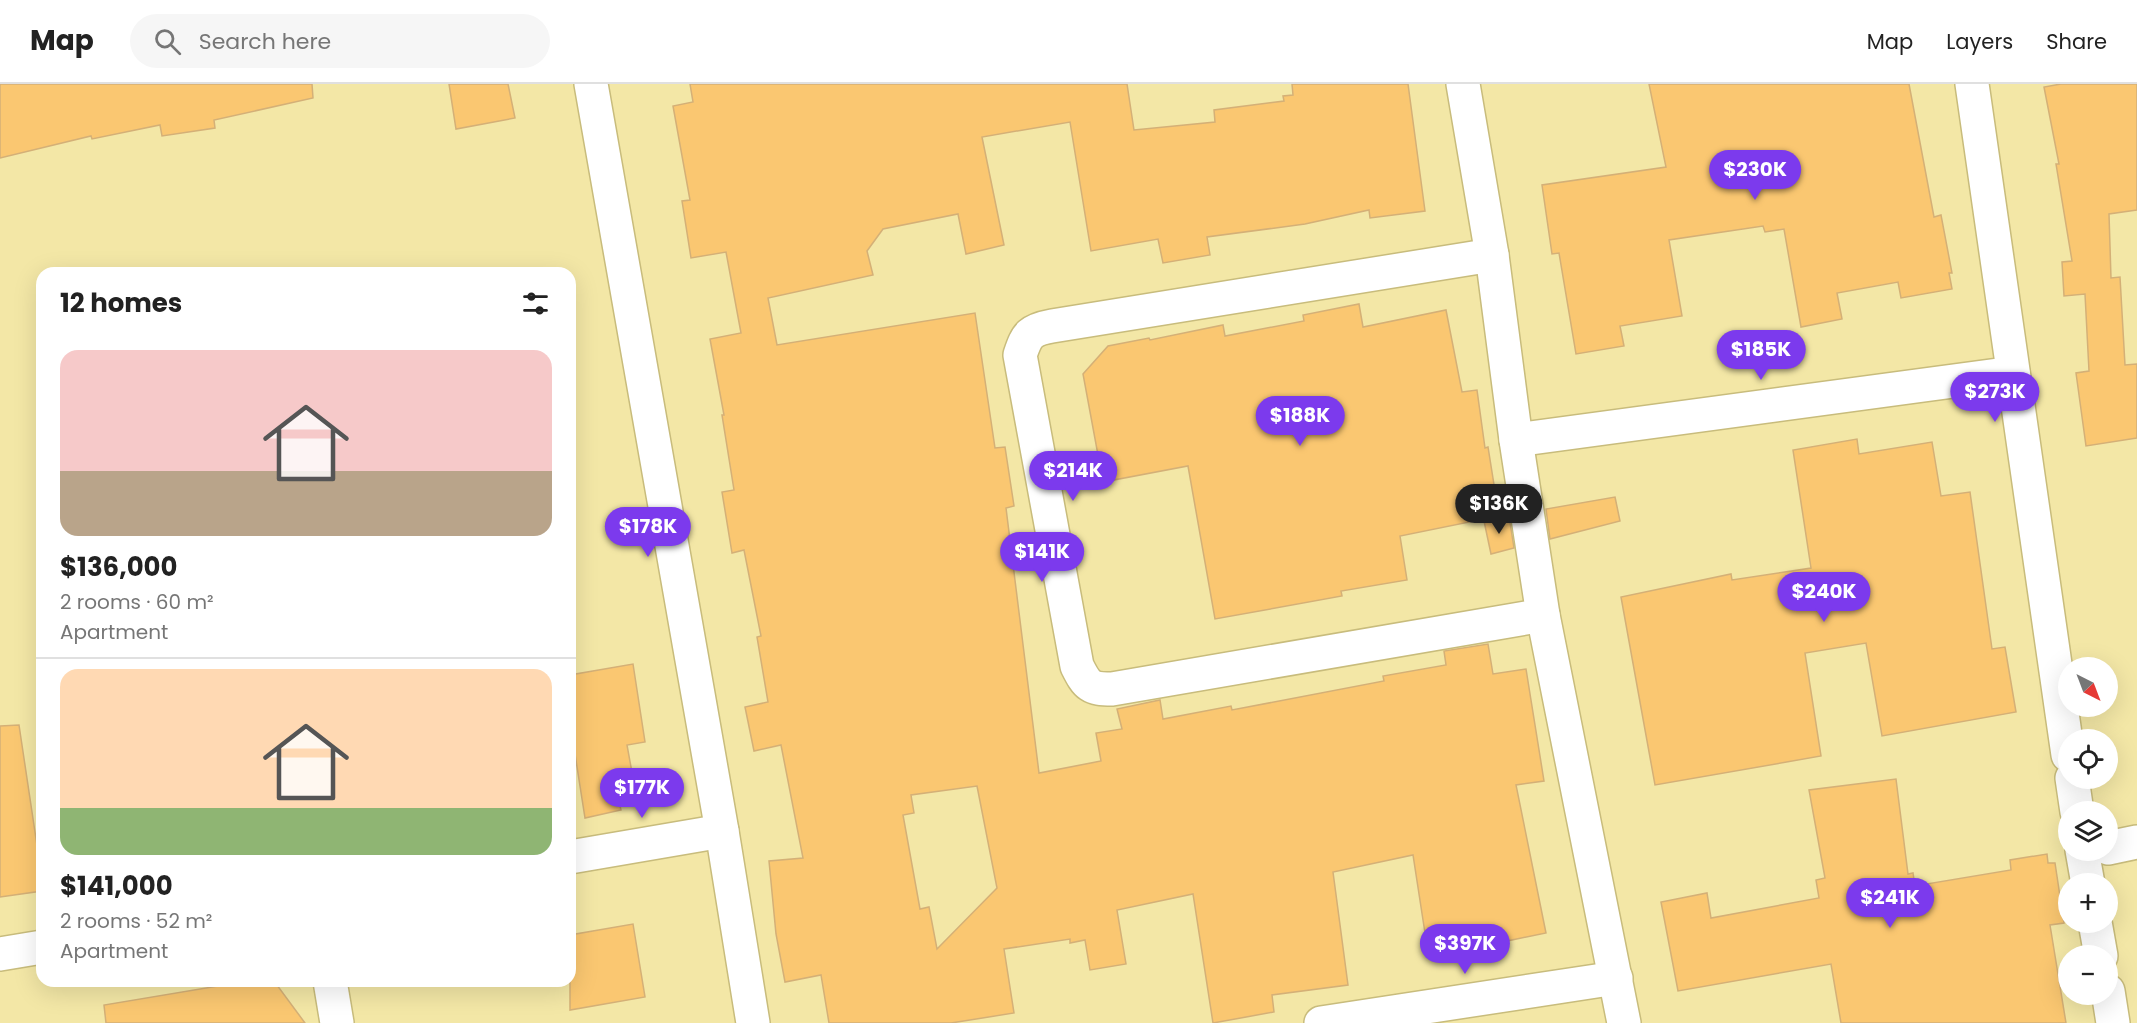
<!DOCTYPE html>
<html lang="en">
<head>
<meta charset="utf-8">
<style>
	body { margin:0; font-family:Poppins,sans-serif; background:#f6f6f6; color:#222; height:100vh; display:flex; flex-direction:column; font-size:22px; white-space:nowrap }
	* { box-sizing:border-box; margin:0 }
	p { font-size:20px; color:#767676 }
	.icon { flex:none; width:33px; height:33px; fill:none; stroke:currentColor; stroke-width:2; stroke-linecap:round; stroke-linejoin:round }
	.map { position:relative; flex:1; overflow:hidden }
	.drawer { position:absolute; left:36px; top:183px; width:540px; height:720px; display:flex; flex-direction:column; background:#fff; border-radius:18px; box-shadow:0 6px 24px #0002 }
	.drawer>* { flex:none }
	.needle { width:39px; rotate:138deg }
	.controls { position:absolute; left:2058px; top:573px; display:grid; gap:12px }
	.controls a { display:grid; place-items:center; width:60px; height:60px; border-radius:50%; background:#fff; box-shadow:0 6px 24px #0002; font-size:30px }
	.price { position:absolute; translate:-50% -51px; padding:0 14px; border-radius:21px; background:#7c3aed; color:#fff; font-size:20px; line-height:39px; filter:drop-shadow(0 2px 3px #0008) }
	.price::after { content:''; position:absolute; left:50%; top:36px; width:18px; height:14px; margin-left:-9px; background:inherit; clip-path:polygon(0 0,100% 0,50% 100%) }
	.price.active { background:#222; color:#fff }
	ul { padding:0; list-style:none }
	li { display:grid; align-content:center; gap:12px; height:318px; padding:0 24px }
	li+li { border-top:2px solid #e0e0e0 }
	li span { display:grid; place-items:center; height:186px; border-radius:18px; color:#555 }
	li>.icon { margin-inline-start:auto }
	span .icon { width:108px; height:108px; fill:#fffc; stroke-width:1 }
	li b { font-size:26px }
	h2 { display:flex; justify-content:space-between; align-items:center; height:72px; padding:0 24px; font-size:26px }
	header { display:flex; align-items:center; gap:36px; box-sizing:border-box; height:84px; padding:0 30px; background:#fff; border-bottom:2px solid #e0e0e0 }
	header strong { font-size:28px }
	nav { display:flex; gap:33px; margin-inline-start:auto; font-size:21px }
	.search { width:420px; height:54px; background:#f6f6f6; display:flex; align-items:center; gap:15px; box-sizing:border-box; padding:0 21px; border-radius:33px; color:#767676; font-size:22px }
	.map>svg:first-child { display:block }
</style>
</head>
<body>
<header>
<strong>Map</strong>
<div class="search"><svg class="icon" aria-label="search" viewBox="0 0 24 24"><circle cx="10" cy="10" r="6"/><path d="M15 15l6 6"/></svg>Search here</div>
<nav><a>Map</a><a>Layers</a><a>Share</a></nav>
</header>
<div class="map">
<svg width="2137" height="939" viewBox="0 0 2137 939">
	<rect width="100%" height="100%" fill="#f3e7a6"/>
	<g fill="#fac771" stroke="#d4b077" stroke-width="1.5" fill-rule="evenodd">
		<polygon points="0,0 312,0 313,14 214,36 215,44 162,52 160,41 92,55 91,52 0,74"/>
		<polygon points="449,0 508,0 515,34 456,45"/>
		<path d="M690 0H1127L1134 46 1215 38 1214 26 1284 17 1283 12 1293 11 1292 0H1408L1425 127 1370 134 1369 126 1305 140 1207 153 1210 171 1163 179 1158 155 1091 167 1070 38 982 53 1004 161 966 170 958 130 883 145 867 167 873 191 768 214 777 261 975 229 995 364 1005 363 1014 422 1006 424 1039 689 1101 677 1096 649 1122 645 1117 625 1160 616 1163 635 1231 622 1232 626 1384 597 1383 592 1446 581 1444 567 1488 560 1493 590 1526 585 1544 697 1516 701 1546 849 1507 857 1506 850 1427 862 1413 771 1333 788 1348 901 1272 911 1274 928 1213 939 1193 810 1117 826 1126 880 1090 886 1085 856 1070 859V855L1004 865 1014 929 951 939H829L821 891 785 898 776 850 769 777 803 774 781 661 754 667 745 623 768 618 757 553 761 552 744 466 732 469 722 408 734 406 722 331H724L710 255 741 249 726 168 691 174 682 117 690 116 673 22 693 18ZM977 702 997 804 937 865 929 823 920 825 903 731 914 729 911 711Z"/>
		<polygon points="1649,0 1909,0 1934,133 1941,131 1952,189 1949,189 1952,205 1901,214 1898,198 1837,209 1842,235 1801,243 1784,145 1765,148 1763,142 1669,156 1682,232 1620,242 1624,262 1576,270 1559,169 1552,170 1542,101 1666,83"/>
		<polygon points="2061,0 2137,0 2137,126 2109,130 2111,194 2120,193 2125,281 2137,280 2137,354 2086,362 2076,289 2089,287 2085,210 2064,212 2062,178 2072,177 2056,80 2059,80 2044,3"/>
		<polygon points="1359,220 1363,243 1446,226 1462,308 1477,306 1485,364 1488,363 1499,432 1400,452 1407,496 1341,507 1342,512 1215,535 1188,382 1103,398 1083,290 1108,262 1149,254 1150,256 1223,241 1225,252 1304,237 1303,231"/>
		<polygon points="1857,355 1859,370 1932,358 1941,412 1970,408 1992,565 2005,563 2016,628 1882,652 1866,559 1805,569 1821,672 1655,701 1621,513 1731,490 1732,496 1811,484 1793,366"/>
		<polygon points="1615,413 1620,437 1550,455 1546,425"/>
		<polygon points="1509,432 1514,464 1491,470 1484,437"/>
		<polygon points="633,580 645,658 627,661 633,694 614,697 621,726 585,734 570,638 570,591"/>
		<polygon points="19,641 38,768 42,768 42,807 0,813 0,642"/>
		<polygon points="1896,695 1908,790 1913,789 1915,802 2011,786 2010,776 2047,770 2048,779 2055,779 2064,839 2050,841 2066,939 1841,939 1831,880 1678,907 1661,818 1707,809 1711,834 1819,814 1816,796 1825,794 1809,706"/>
		<polygon points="633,840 645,913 570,926 570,851"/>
		<polygon points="248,897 274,897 305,939 106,939 104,921"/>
	</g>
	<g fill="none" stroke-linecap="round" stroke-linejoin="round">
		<g stroke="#c8bc7c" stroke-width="36">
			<g id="street">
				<polyline points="591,0 722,747 753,939"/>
				<polyline points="1463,0 1492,171 1516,356 1543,531 1624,939"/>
				<polyline points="1972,0 2068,671"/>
				<path d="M1492 171 1052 242C1030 246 1027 250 1020 271L1077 582C1087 602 1090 605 1112 605L1543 531"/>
				<polyline points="1516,356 2013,289"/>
				<polyline points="2072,694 2077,728"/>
				<polyline points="2108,764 2137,758"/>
				<polyline points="2082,766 2088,800"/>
				<polyline points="570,773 722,747"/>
				<polyline points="2095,838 2101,872"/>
				<polyline points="0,870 42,863"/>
				<polyline points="330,897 337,939"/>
				<polyline points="2108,907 2113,939"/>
				<polyline points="1321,939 1616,894"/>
			</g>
		</g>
		<use href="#street" stroke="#fff" stroke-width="33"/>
	</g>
</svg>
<div class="controls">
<a><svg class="needle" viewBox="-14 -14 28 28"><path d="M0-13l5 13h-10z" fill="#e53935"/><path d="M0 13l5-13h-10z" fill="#767676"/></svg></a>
<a><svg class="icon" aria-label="locate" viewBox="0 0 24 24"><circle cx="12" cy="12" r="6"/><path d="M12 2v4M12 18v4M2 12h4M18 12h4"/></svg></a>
<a><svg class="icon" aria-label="layers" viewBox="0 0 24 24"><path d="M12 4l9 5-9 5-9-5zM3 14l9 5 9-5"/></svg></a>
<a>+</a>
<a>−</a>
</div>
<b class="price" style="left:1755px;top:117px">$230K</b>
<b class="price" style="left:1761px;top:297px">$185K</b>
<b class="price" style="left:1995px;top:339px">$273K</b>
<b class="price" style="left:1300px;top:363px">$188K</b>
<b class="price" style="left:1073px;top:418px">$214K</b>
<b class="price active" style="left:1499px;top:451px">$136K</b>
<b class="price" style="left:648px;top:474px">$178K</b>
<b class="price" style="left:1042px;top:499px">$141K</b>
<b class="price" style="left:1824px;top:539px">$240K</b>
<b class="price" style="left:642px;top:735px">$177K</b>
<b class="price" style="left:1890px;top:845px">$241K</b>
<b class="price" style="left:1465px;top:891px">$397K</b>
<section class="drawer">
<h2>12 homes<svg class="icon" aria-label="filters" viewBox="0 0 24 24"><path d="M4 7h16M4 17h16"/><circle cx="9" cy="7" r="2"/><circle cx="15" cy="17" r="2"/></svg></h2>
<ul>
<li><span style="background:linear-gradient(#f6c9c9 65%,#b9a48a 0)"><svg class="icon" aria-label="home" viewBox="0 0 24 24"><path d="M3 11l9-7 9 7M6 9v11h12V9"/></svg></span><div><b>$136,000</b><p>2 rooms · 60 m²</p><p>Apartment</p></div></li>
<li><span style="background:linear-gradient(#ffd9b3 75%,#8fb573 0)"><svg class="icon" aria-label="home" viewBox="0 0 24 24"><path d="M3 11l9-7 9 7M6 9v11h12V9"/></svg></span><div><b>$141,000</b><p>2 rooms · 52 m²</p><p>Apartment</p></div></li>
</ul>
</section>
</div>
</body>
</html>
